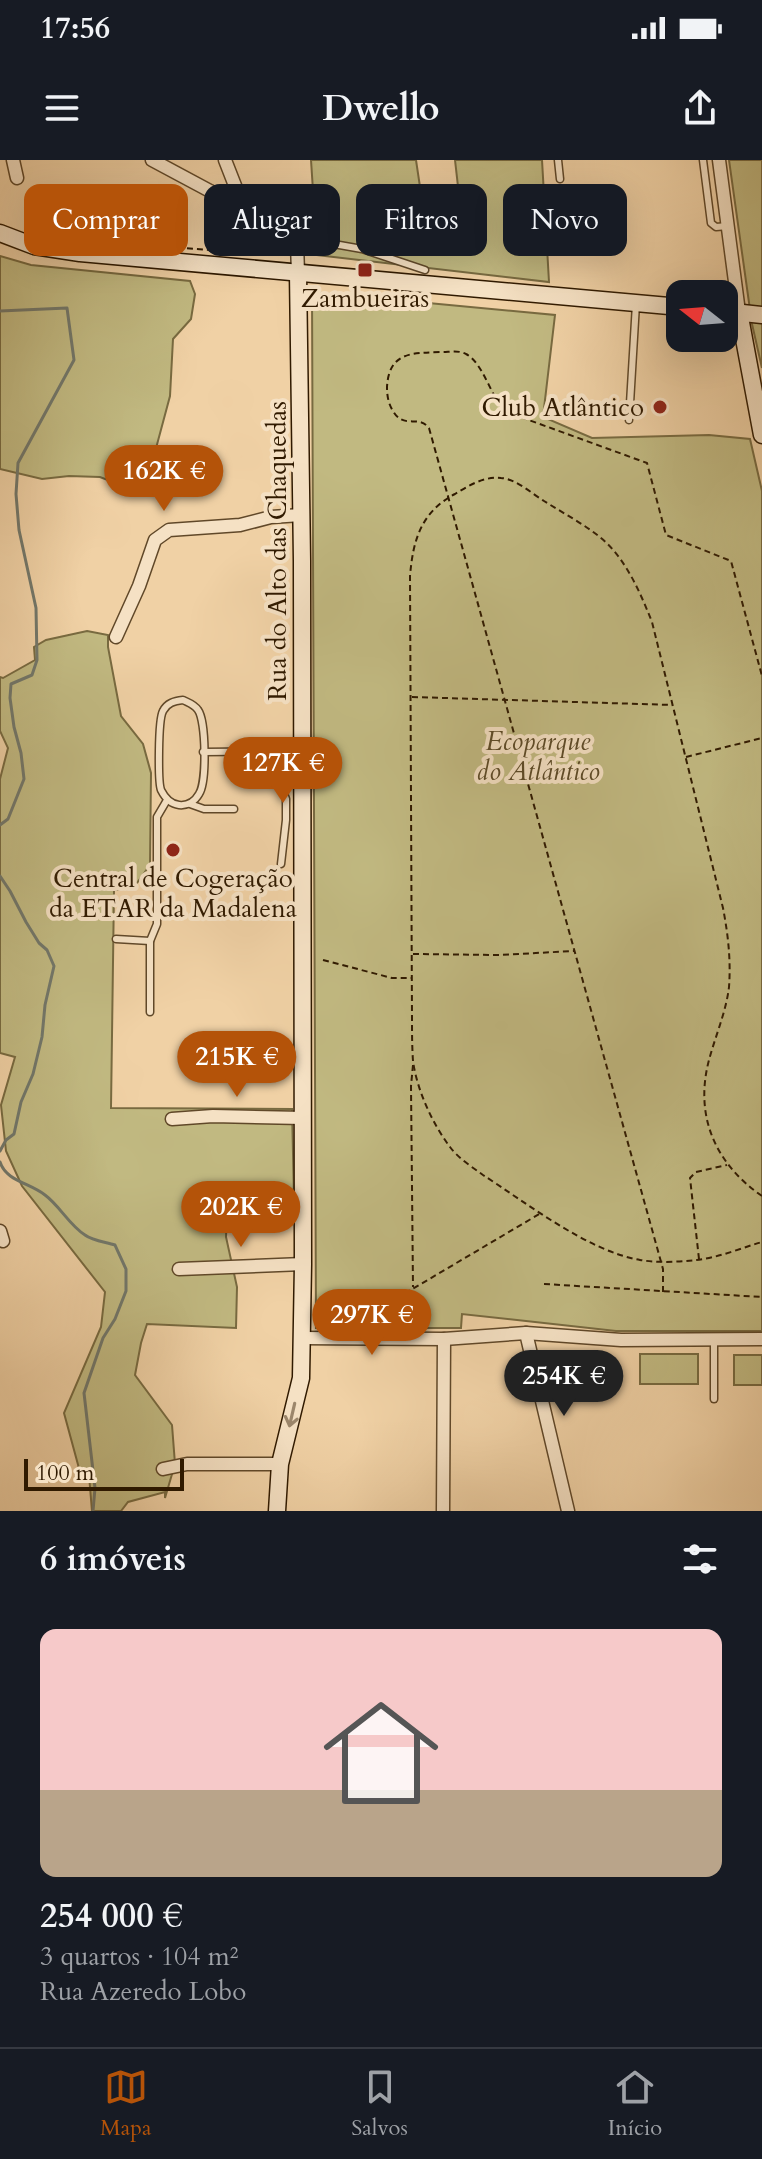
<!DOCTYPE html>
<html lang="pt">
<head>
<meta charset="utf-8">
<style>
	body { margin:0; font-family:Cardo,serif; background:#20242c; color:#f1f3f6; height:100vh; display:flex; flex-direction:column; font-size:30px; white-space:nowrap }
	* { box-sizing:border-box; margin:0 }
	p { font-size:26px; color:#9ea1a6 }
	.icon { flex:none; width:44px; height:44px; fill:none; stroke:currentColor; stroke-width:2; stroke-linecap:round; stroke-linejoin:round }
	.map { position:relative; height:1351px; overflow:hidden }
	.panel { display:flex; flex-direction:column; background:#171b24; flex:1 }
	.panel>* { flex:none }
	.top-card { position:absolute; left:24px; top:24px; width:714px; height:72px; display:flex; gap:16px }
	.needle { width:52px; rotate:287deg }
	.fabs { position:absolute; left:666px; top:120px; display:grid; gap:16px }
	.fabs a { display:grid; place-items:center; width:72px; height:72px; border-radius:16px; background:#171b24; box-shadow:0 8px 32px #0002; font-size:40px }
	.scale { position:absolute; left:24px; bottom:20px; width:160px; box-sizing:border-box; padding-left:8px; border:4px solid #301a00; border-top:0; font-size:22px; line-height:28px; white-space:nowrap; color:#301a00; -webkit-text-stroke:6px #f5e1c4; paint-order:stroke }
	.price { position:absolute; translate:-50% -68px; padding:0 18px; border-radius:28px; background:#b45309; color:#fff; font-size:26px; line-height:52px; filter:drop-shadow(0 2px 4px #0008) }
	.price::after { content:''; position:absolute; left:50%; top:48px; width:24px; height:18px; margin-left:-12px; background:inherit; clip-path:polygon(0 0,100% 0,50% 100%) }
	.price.active { background:#222; color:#fff }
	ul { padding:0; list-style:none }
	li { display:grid; align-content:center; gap:16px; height:424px; padding:0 40px }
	li span { display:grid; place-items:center; height:248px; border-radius:16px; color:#555 }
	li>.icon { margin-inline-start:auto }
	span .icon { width:144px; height:144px; fill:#fffc; stroke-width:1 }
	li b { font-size:34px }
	h2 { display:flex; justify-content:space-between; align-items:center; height:96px; padding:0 40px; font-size:34px }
	.chip { padding:0 28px; border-radius:16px; background:#171b24; box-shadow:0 8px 32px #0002; font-size:28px; line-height:72px }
	.chip.active { background:#b45309; color:#fff }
	.status { display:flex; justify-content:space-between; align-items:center; height:56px; padding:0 40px; background:#171b24; direction:ltr }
	.status svg { height:22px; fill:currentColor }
	header { display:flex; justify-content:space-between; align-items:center; height:104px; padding:0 40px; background:#171b24; font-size:36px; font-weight:700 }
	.tabs { display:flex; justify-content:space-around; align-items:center; height:112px; border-top:2px solid #363941; background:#171b24; font-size:22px; color:#9ea1a6 }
	.tabs a { display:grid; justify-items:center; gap:4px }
	.tabs .active { color:#b45309 }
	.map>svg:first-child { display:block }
</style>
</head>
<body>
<div class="status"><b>17:56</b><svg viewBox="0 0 49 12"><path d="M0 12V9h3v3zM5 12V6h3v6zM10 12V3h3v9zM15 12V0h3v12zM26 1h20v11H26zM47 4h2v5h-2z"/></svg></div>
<header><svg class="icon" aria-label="menu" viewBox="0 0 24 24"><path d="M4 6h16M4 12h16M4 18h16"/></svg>Dwello<svg class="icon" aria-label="share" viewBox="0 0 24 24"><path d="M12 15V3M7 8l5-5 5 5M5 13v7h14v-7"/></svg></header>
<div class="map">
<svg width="762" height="1351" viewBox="0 0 762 1351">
	<rect width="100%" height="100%" fill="#f0d1a5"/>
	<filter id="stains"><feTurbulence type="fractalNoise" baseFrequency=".0025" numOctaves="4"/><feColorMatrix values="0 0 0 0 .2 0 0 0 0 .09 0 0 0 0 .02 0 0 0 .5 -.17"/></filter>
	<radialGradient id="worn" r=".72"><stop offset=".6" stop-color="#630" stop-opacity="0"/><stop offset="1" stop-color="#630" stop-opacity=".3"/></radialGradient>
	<g fill="#c1b981" stroke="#786a40" stroke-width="2">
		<polygon points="311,0 416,0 423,47 460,44 455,0 542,0 549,122 282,91 280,57 314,46"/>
		<polygon points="729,0 762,0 762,208 752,164"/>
		<polygon points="0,96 31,105 190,121 195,134 191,159 173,179 170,236 155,292 141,324 123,326 100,317 69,316 42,319 0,309"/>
		<polygon points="312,132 555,155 543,257 592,278 709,275 750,279 762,331 762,1171 616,1171 462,1154 461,1168 316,1168"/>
		<polygon points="87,471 108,475 108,487 121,556 143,584 151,613 150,705 134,727 114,730 111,948 292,949 294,1038 234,1047 227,1054 226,1077 237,1127 236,1168 147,1164 141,1183 135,1215 172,1265 175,1304 165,1338 165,1332 128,1342 121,1351 92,1351 89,1315 80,1312 64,1253 101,1167 105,1132 22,1026 6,991 1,945 15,897 0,893 0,619 8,588 0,571 0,517 3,518 35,500 34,487 46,480"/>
		<rect x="640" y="1194" width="58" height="30"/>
		<rect x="734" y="1195" width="28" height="30"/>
	</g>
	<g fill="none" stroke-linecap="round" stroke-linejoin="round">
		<g stroke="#72776a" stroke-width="3">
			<polyline points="0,151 67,148 74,200 18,303 16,334 19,370 36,448 37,500 32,515 11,524 10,538 14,567 21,593 24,619 8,659 0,665"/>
			<polyline points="0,716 10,731 26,762 39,783 47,790 54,806 45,845 42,877 33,914 21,942 14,974 6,980 0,991"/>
			<path d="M0 1002C6 1021 30 1023 45 1035 60 1046 69 1065 85 1075 93 1081 106 1082 115 1085L126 1109V1131L115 1159 103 1178 84 1233 95 1328 93 1351"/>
		</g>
		<g stroke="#604829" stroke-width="9">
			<g id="lane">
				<polyline points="558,0 560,19"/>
				<polyline points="703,0 711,63 716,67 728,66"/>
				<polyline points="297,83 328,83 362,89 425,110"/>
				<polyline points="629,260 636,144"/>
				<path d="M183 540C189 543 194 544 198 550 206 561 207 622 199 634 195 641 188 646 179 645 170 644 165 638 161 630 158 622 158 560 163 551 167 543 174 541 183 540Z"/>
				<polyline points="278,591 279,620 286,639 286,660 281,704"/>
				<polyline points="203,592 300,591"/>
				<polyline points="190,644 204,649 234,649"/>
				<polyline points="116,779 150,781"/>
				<polyline points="150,852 150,781 157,764 157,657 167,640"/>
				<polyline points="714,1239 714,1180"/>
			</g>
		</g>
		<g stroke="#604829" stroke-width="15">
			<g id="street">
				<polyline points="13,0 17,18"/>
				<polyline points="152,0 210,31 243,46"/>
				<polyline points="225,0 243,46 261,64 297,83 298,113"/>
				<polyline points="719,0 739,152"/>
				<polyline points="116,477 139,426 155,380 169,370 240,365 271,357 301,355"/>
				<polyline points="172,959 213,956 303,958"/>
				<polyline points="0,1071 3,1081"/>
				<polyline points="179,1109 303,1104"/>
				<polyline points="526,1173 568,1351"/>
				<polyline points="301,1178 444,1179 526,1173 621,1180 762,1179"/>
				<polyline points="163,1309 187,1304 280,1304"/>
				<polyline points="443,1351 444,1179"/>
			</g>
		</g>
		<g stroke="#301a00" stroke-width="19">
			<g id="secondary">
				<polyline points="0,73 34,86 80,93 680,147"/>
				<polyline points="724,151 762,155"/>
				<polyline points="739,152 762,275"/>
				<polyline points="277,1351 280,1304 301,1218 303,1104 302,401 298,113"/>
			</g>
		</g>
		<g stroke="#301a00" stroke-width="2" stroke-dasharray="6 4" stroke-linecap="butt">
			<polyline points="167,87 284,95"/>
			<polyline points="412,537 673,545"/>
			<polyline points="686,597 762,578"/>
			<polyline points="413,794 499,795 574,791"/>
			<polyline points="323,800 392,818 411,818"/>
			<polyline points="413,905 411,926 413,1127"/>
			<path d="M762 1036C717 1005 695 959 708 904 714 879 726 853 729 827 731 800 728 774 723 748L652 462C640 432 626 399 601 378 584 364 563 353 544 341 531 333 516 319 501 318 484 316 468 326 455 334 421 352 413 380 410 416L412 858C412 872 412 887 413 901 417 930 432 963 450 987 458 998 472 1007 483 1015 528 1044 588 1091 640 1100 658 1103 678 1102 696 1100 718 1098 741 1088 762 1082"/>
			<polyline points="699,1099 690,1018 696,1012 727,1005"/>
			<polyline points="544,1124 762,1137"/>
			<path d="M663 1132V1109L429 268C418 254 404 270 393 251 388 243 387 235 387 227 389 191 413 193 442 192 450 192 459 190 466 194 483 203 491 236 504 251L647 303 666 375 731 401 762 516"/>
			<polyline points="342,1160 360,1160 541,1053"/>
		</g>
		<use href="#lane" stroke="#f5e1c4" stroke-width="6"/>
		<use href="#street" stroke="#f5e1c4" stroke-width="12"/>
		<use href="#secondary" stroke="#f5e1c4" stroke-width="16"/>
	</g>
	<defs><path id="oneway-shaft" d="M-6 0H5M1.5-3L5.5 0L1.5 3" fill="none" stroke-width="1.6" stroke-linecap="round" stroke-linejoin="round" transform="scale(2)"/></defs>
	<use stroke="#9c876c" href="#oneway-shaft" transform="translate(292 1255) rotate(103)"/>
	<g fill="#8f2418" stroke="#f5e1c4" stroke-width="3">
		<rect x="357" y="102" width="16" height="16" rx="4"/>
		<circle cx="660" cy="247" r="8"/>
		<circle cx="173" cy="690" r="8"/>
	</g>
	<g text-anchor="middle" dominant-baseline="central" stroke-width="8" stroke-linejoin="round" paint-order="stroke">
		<g font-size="26" fill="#301a00" stroke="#f5e1c4">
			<text x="365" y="138">Zambueiras</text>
			<text x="644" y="247" text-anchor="end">Club Atlântico</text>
			<text x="173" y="718">Central de Cogeração<tspan x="173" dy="30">da ETAR da Madalena</tspan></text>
		</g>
		<g font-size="26" fill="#301a00" stroke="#f5e1c4">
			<text transform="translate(277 391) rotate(-90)">Rua do Alto das Chaquedas</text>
		</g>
		<g font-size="26" font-style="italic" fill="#5c4a27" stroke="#f5e1c4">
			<text x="538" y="581">Ecoparque<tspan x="538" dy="30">do Atlântico</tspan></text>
		</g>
	</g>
	<rect width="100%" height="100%" filter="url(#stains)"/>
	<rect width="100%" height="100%" fill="url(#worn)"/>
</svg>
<div class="fabs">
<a><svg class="needle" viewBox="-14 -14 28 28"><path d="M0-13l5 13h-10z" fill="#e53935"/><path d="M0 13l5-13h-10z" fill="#9ea1a6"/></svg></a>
</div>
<div class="scale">100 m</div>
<b class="price" style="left:164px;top:353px">162K €</b>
<b class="price" style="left:283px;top:645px">127K €</b>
<b class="price" style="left:237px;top:939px">215K €</b>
<b class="price" style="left:241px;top:1089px">202K €</b>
<b class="price" style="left:372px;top:1197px">297K €</b>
<b class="price active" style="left:564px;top:1258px">254K €</b>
<div class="top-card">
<a class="chip active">Comprar</a>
<a class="chip">Alugar</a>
<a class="chip">Filtros</a>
<a class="chip">Novo</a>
</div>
</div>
<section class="panel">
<h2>6 imóveis<svg class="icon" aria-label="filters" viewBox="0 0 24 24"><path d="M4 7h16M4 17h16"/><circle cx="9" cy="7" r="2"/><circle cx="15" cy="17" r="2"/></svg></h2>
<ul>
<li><span style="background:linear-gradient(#f6c9c9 65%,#b9a48a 0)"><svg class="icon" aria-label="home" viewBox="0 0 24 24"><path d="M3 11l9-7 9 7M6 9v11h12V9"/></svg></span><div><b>254 000 €</b><p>3 quartos · 104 m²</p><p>Rua Azeredo Lobo</p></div></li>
</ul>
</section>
<nav class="tabs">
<a class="active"><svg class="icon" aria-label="map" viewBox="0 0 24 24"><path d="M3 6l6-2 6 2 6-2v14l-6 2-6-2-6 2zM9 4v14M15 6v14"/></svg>Mapa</a>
<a><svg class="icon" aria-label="saved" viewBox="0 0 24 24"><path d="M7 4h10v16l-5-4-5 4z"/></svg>Salvos</a>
<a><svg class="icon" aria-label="home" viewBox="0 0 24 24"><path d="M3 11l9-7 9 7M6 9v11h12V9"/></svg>Início</a>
</nav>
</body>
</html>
